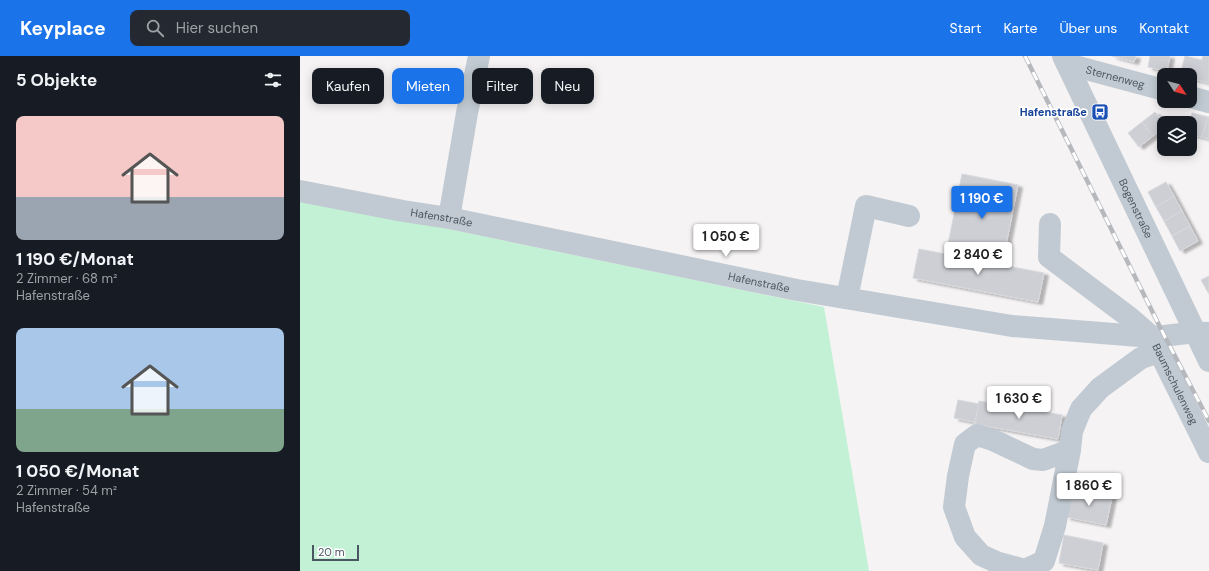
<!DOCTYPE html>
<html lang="de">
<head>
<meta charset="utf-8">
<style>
	body { margin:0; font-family:"DM Sans",sans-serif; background:#242831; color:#f1f3f6; height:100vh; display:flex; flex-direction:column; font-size:15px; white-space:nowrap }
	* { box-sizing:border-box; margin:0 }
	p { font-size:13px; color:#9ea1a6 }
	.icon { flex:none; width:22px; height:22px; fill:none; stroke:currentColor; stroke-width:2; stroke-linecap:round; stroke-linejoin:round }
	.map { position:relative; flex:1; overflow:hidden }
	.details { display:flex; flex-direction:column; background:#171b24; width:300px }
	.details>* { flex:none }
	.hud { position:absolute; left:12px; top:12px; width:380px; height:36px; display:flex; gap:8px }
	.needle { width:26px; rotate:126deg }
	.fabs { position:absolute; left:857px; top:12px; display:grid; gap:8px }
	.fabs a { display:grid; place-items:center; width:40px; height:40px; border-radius:8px; background:#171b24; box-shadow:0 2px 10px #0003; font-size:20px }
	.scale { position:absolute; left:12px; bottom:10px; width:47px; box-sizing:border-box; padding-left:4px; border:2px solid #4a5661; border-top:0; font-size:11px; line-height:14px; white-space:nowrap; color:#4a5661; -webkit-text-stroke:3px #fff; paint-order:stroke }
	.price { position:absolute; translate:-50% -34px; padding:0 9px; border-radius:4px; background:#fff; color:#222; font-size:13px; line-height:26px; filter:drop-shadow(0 1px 2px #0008) }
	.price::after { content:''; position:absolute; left:50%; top:24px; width:12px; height:9px; margin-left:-6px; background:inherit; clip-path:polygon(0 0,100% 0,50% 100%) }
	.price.active { background:#1a73e8; color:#fff }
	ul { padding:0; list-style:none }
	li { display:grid; align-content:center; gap:8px; height:212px; padding:0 16px }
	li span { display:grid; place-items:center; height:124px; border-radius:8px; color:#555 }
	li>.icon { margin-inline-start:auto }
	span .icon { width:72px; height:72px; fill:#fffc; stroke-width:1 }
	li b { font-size:17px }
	h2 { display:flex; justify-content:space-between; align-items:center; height:48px; padding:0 16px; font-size:17px }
	.tag { padding:0 14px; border-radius:8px; background:#171b24; box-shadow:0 2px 10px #0003; font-size:14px; line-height:36px }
	.tag.active { background:#1a73e8; color:#fff }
	header { display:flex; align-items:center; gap:24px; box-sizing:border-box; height:56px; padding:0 20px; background:#1a73e8; color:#fff }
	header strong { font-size:19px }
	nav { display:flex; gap:22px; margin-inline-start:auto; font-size:14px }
	.search { width:280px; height:36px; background:#242831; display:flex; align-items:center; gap:10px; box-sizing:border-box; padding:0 14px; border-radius:8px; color:#9ea1a6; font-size:15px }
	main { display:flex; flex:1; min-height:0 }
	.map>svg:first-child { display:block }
</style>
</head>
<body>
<header>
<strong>Keyplace</strong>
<div class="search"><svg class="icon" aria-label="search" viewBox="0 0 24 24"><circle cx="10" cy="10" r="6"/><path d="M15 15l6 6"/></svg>Hier suchen</div>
<nav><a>Start</a><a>Karte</a><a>Über uns</a><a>Kontakt</a></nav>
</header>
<main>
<section class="details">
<h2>5 Objekte<svg class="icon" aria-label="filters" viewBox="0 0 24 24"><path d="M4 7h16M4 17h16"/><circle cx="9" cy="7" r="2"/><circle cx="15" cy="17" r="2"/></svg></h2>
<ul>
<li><span style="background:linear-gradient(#f6c9c9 65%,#9aa5b1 0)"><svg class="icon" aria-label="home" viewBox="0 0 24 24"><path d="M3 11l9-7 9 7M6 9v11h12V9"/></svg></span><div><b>1 190 €/Monat</b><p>2 Zimmer · 68 m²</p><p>Hafenstraße</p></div></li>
<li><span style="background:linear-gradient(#a9c7e8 65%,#7fa58c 0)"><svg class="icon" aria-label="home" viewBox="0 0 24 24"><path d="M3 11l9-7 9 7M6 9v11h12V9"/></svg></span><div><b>1 050 €/Monat</b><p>2 Zimmer · 54 m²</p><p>Hafenstraße</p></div></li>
</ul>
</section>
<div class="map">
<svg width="909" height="515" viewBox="0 0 909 515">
	<defs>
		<filter id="shadow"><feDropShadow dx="4.5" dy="2.5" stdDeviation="1" flood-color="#0004"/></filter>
	</defs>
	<rect width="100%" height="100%" fill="#f5f3f3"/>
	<polygon fill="#c3f1d5" points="0,146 95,162 524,251 569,515 0,515"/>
	<g fill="#cdcfd5" stroke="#d7d9de" filter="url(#shadow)">
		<polygon points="812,0 836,0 834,6"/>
		<polygon points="850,0 870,0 867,15 848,11"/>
		<polygon points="885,0 902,4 903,0 909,0 909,27 890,22 890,19 880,19"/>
		<polygon points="855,56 864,67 864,72 853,80 842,66"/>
		<polygon points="892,57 908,61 902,81 890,78 890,67 889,67"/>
		<polygon points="908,61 909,61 909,83 902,81"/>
		<polygon points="842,66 853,80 839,91 828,77"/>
		<polygon points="662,118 718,129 702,209 646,198"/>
		<polygon points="866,126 874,140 856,151 848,136"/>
		<polygon points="874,140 882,155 864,165 856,151"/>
		<polygon points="882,155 890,170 872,180 864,165"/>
		<polygon points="890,170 898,185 880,195 872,180"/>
		<polygon points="619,193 744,217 738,246 613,222"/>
		<polygon points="909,220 909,238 901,224"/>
		<polygon points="658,344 679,348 675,366 654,362"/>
		<polygon points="679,345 762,359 758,383 675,368"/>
		<polygon points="772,434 812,441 806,469 766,461"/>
		<polygon points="764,479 803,487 798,514 759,507"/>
	</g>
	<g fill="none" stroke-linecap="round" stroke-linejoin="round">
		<g stroke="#c1cad2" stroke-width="22">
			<path id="s1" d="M763 0 909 305"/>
			<path id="s2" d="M767 8 864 34"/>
			<polyline points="890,41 909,46"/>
			<path id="s3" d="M0 135 103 155 149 162 497 234 712 270 852 281C871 280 890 275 909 277"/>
			<polyline points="149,162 167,57 179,0"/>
			<path id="s4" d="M750 168 749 201 829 261 852 281 909 396"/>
			<polyline points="547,242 566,150 609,160"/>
			<polyline points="770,394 743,404 733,403 693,384 677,379 665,388 658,420 654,451 665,481 681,499 696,506 725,514 744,505 755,470 770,394 772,375 781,353 800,332 841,302 859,296"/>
		</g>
		<g stroke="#b5b8bd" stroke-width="4.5">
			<polyline id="rail" points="725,0 865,281 909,365"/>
		</g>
		<use href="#rail" stroke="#fff" stroke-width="3" stroke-dasharray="9" stroke-linecap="butt"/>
	</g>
	<defs>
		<g id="bus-square" transform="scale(0.9)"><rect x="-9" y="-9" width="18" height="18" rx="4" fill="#1a4fb4" stroke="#fff"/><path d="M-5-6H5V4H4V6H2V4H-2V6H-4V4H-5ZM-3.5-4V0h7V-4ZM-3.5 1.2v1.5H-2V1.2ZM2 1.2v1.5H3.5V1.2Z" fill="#fff"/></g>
	</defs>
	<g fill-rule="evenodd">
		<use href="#bus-square" x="800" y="56"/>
	</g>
	<g text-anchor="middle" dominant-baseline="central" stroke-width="3.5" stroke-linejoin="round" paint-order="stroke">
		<g font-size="11" fill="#4a5661" stroke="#fff">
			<text stroke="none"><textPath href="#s2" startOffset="50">Sternenweg</textPath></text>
			<text stroke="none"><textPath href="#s1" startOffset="169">Bogenstraße</textPath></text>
			<text stroke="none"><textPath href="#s3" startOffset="144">Hafenstraße</textPath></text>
			<text stroke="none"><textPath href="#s3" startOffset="468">Hafenstraße</textPath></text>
			<text stroke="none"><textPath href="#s4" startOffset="216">Baumschulenweg</textPath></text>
		</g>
		<g font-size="11" font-weight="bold" fill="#164399" stroke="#fff" text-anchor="end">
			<text x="787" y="56">Hafenstraße</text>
		</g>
	</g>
</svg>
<div class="fabs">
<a><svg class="needle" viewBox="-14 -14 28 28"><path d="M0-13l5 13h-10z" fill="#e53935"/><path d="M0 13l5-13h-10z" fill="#9ea1a6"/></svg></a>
<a><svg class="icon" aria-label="layers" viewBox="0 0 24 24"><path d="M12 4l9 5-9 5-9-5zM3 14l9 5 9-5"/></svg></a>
</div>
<div class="scale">20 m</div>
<b class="price active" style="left:682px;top:164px">1 190 €</b>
<b class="price" style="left:426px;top:202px">1 050 €</b>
<b class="price" style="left:678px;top:220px">2 840 €</b>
<b class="price" style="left:719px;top:364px">1 630 €</b>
<b class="price" style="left:789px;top:451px">1 860 €</b>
<div class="hud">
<a class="tag">Kaufen</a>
<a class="tag active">Mieten</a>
<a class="tag">Filter</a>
<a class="tag">Neu</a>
</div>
</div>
</main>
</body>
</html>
